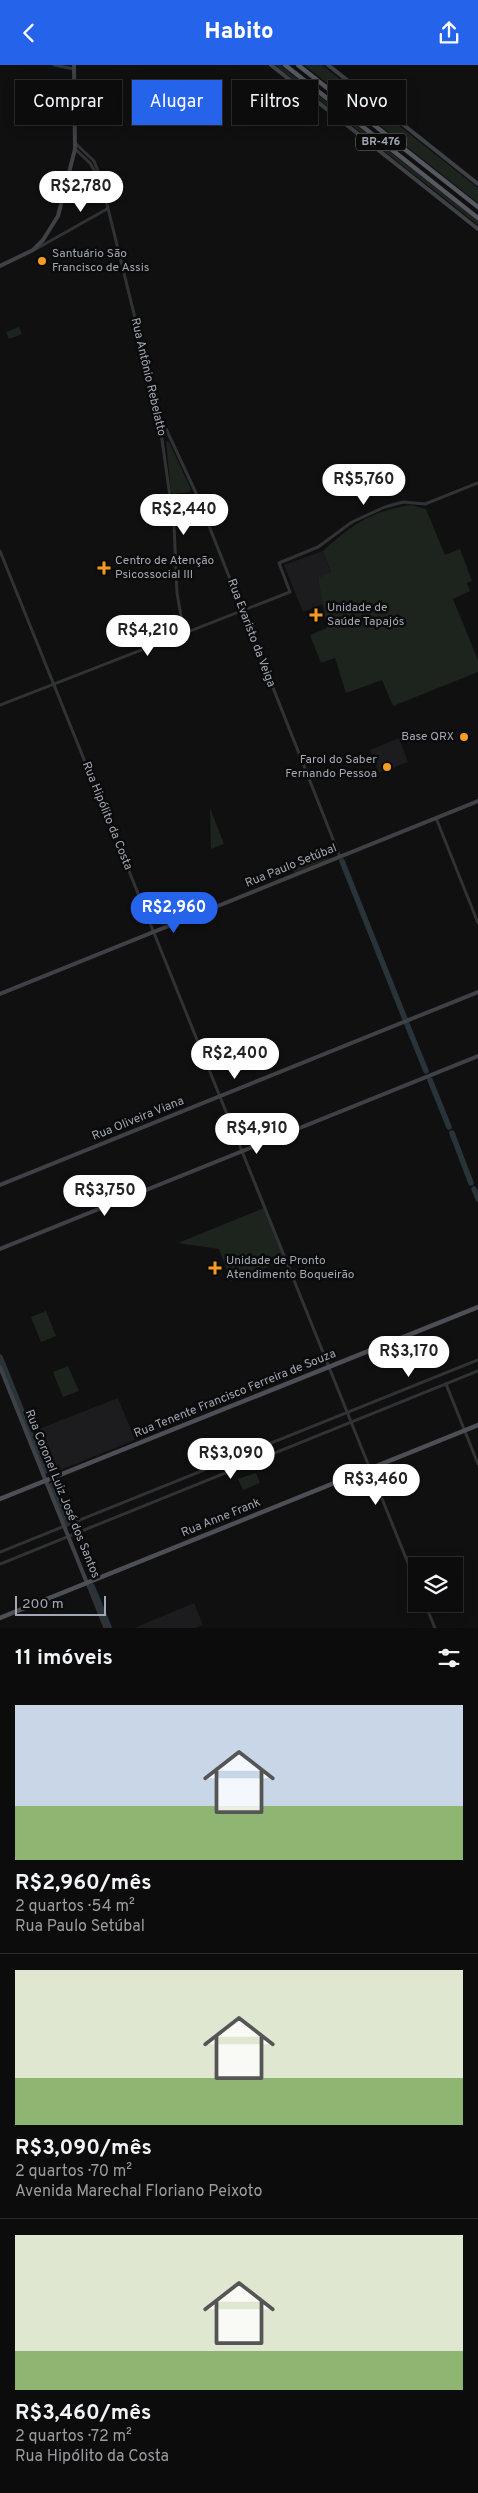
<!DOCTYPE html>
<html lang="pt">
<head>
<meta charset="utf-8">
<style>
	body { margin:0; font-family:Overpass,sans-serif; background:#1a1a1b; color:#f1f3f6; height:100vh; display:flex; flex-direction:column; font-size:19px; white-space:nowrap }
	* { box-sizing:border-box; margin:0 }
	p { font-size:16px; color:#9a9b9d }
	.icon { flex:none; width:28px; height:28px; fill:none; stroke:currentColor; stroke-width:2; stroke-linecap:round; stroke-linejoin:round }
	.map { position:relative; height:1563px; overflow:hidden }
	.drawer { display:flex; flex-direction:column; background:#0c0c0d; flex:1 }
	.drawer>* { flex:none }
	.top-card { position:absolute; left:15px; top:15px; width:449px; height:45px; display:flex; gap:10px }
	.controls { position:absolute; left:408px; top:1492px; display:grid; gap:10px }
	.controls a { display:grid; place-items:center; width:55px; height:55px; border-radius:0px; background:#0c0c0d; box-shadow:0 2px 12px #0003,0 0 0 1px #2c2c2e; font-size:25px }
	.scale { position:absolute; left:15px; bottom:12px; width:91px; box-sizing:border-box; padding-left:5px; border:2px solid #a1a8b3; border-top:0; font-size:14px; line-height:18px; white-space:nowrap; color:#a1a8b3; -webkit-text-stroke:4px #0b0b0c; paint-order:stroke }
	.price { position:absolute; translate:-50% -42px; padding:0 11px; border-radius:18px; background:#fff; color:#222; font-size:16px; line-height:32px; filter:drop-shadow(0 1px 2px #0008) }
	.price::after { content:''; position:absolute; left:50%; top:30px; width:15px; height:11px; margin-left:-8px; background:inherit; clip-path:polygon(0 0,100% 0,50% 100%) }
	.price.current { background:#2563eb; color:#fff }
	ul { padding:0; list-style:none }
	li { display:grid; align-content:center; gap:10px; height:265px; padding:0 15px }
	li+li { border-top:1px solid #2c2c2e }
	li span { display:grid; place-items:center; height:155px; border-radius:0px; color:#555 }
	li>.icon { margin-inline-start:auto }
	span .icon { width:90px; height:90px; fill:#fffc; stroke-width:1 }
	li b { font-size:21px }
	h2 { display:flex; justify-content:space-between; align-items:center; height:60px; padding:0 15px; font-size:21px }
	.pill { padding:0 18px; border-radius:0px; background:#0c0c0d; box-shadow:0 2px 12px #0003,0 0 0 1px #2c2c2e; font-size:18px; line-height:45px }
	.pill.current { background:#2563eb; color:#fff }
	header { display:flex; justify-content:space-between; align-items:center; height:65px; padding:0 15px; background:#2563eb; color:#fff; font-size:22px; font-weight:800 }
	.map>svg:first-child { display:block }
</style>
</head>
<body>
<header><svg class="icon" aria-label="back" viewBox="0 0 24 24"><path d="M15 5l-7 7 7 7"/></svg>Habito<svg class="icon" aria-label="share" viewBox="0 0 24 24"><path d="M12 15V3M7 8l5-5 5 5M5 13v7h14v-7"/></svg></header>
<div class="map">
<svg width="478" height="1563" viewBox="0 0 478 1563">
	<rect width="100%" height="100%" fill="#101011"/>
	<g fill="#1c1c1e">
		<polygon points="323,486 331,508 318,513 323,539 303,547 284,500"/>
		<polygon points="399,673 408,697 379,708 370,685"/>
		<polygon points="118,1333 135,1375 53,1408 36,1365"/>
		<polygon points="194,1538 203,1560 195,1563 134,1563"/>
	</g>
	<g fill="#1c241d">
		<polygon points="275,0 280,0 478,156 478,160"/>
		<polygon points="304,0 322,0 478,123 478,138"/>
		<polygon points="19,262 22,269 9,274 6,267"/>
		<polygon points="166,376 169,377 191,424 189,427 174,429 171,427"/>
		<path d="M411 440 426 444 445 490 460 484 472 516 467 518 470 526 453 534 478 595V607L393 641 382 615 346 628 335 593 321 598 310 570 327 563 318 513 331 507 323 486C353 459 371 446 411 440Z"/>
		<polygon points="210,743 224,779 211,784"/>
		<polygon points="334,792 294,808 291,801"/>
		<polygon points="264,1143 285,1195 231,1216 219,1184 178,1178"/>
		<polygon points="46,1246 56,1271 41,1277 31,1252"/>
		<polygon points="68,1301 79,1326 63,1332 53,1307"/>
		<polygon points="256,1408 260,1418 243,1425 238,1414"/>
	</g>
	<g fill="none" stroke-linecap="round" stroke-linejoin="round">
		<g stroke="#29343a" stroke-width="5.5">
			<polyline points="342,796 405,954"/>
			<polyline points="407,959 426,1006"/>
			<polyline points="430,1015 449,1062"/>
			<polyline points="452,1068 471,1118"/>
			<polyline points="474,1124 478,1134"/>
			<polyline points="0,1292 46,1406"/>
			<polyline points="52,1420 66,1456"/>
			<polyline points="92,1521 109,1562"/>
		</g>
		<g stroke="#313236" stroke-width="3">
			<polyline points="54,0 74,4"/>
			<polyline points="75,78 94,96 100,111 158,346 174,460 177,528 184,568"/>
			<polyline points="75,84 90,98 98,112"/>
			<polyline points="36,184 107,144"/>
			<polyline points="160,351 196,428 340,792"/>
			<polyline points="0,486 416,1518"/>
			<polyline points="0,640 290,527 279,498 318,482 352,457 385,442 403,437 425,439 478,418"/>
			<polyline points="436,753 478,858"/>
			<polyline points="446,1319 478,1399"/>
			<polyline points="0,1487 478,1295"/>
			<polyline points="0,1499 478,1306"/>
			<polyline points="87,1518 105,1563"/>
			<polyline points="425,1539 435,1563"/>
		</g>
		<g stroke="#3f4146" stroke-width="4">
			<polyline points="271,0 478,164"/>
			<polyline points="328,0 478,119"/>
			<polyline points="0,201 33,185 43,175 58,151 75,84 74,0"/>
			<polyline points="0,929 478,736"/>
			<polyline points="0,1120 478,927"/>
			<polyline points="0,1184 478,991"/>
			<polyline points="0,1302 87,1518"/>
		</g>
		<g stroke="#4d4f56" stroke-width="4.5">
			<polyline points="0,1434 478,1242"/>
			<polyline points="0,1553 478,1360"/>
		</g>
		<g stroke="#55585f" stroke-width="4.5">
			<polyline points="285,0 478,153"/>
			<polyline points="298,0 478,142"/>
		</g>
	</g>
	<g fill="#f69c23" stroke="#0b0b0c" stroke-width="2">
		<circle cx="42" cy="196" r="5"/>
		<path d="M101.5 495.5h5v5h5v5h-5v5h-5v-5h-5v-5h5z"/>
		<path d="M313.5 542.5h5v5h5v5h-5v5h-5v-5h-5v-5h5z"/>
		<circle cx="464" cy="672" r="5"/>
		<circle cx="387" cy="702" r="5"/>
		<path d="M212.5 1195.5h5v5h5v5h-5v5h-5v-5h-5v-5h5z"/>
	</g>
	<g text-anchor="middle" dominant-baseline="central" stroke-width="5" stroke-linejoin="round" paint-order="stroke">
		<rect fill="#0b0b0c" stroke="#747981" stroke-width="1" x="356" y="68.5" width="50" height="17" rx="4"/>
		<g font-size="11" font-weight="bold" fill="#a1a8b3">
			<text x="381" y="77">BR-476</text>
		</g>
		<g font-size="12" fill="#a1a8b3" stroke="#0b0b0c" text-anchor="start">
			<text x="52" y="189">Santuário São<tspan x="52" dy="14">Francisco de Assis</tspan></text>
			<text x="115" y="496">Centro de Atenção<tspan x="115" dy="14">Psicossocial III</tspan></text>
			<text x="327" y="543">Unidade de<tspan x="327" dy="14">Saúde Tapajós</tspan></text>
			<text x="454" y="672" text-anchor="end">Base QRX</text>
			<text x="377" y="695" text-anchor="end">Farol do Saber<tspan x="377" dy="14">Fernando Pessoa</tspan></text>
			<text x="226" y="1196">Unidade de Pronto<tspan x="226" dy="14">Atendimento Boqueirão</tspan></text>
		</g>
		<g font-size="12" fill="#a1a8b3" stroke="#0b0b0c">
			<text transform="translate(148 312) rotate(77)">Rua Antônio Rebelatto</text>
			<text transform="translate(251 568) rotate(69)">Rua Evaristo da Veiga</text>
			<text transform="translate(107 751) rotate(68)">Rua Hipólito da Costa</text>
			<text transform="translate(291 801) rotate(-22)">Rua Paulo Setúbal</text>
			<text transform="translate(138 1054) rotate(-22)">Rua Oliveira Viana</text>
			<text transform="translate(235 1329) rotate(-22)">Rua Tenente Francisco Ferreira de Souza</text>
			<text transform="translate(62 1429) rotate(68)">Rua Coronel Luiz José dos Santos</text>
			<text transform="translate(221 1453) rotate(-22)">Rua Anne Frank</text>
		</g>
	</g>
</svg>
<div class="controls">
<a><svg class="icon" aria-label="layers" viewBox="0 0 24 24"><path d="M12 4l9 5-9 5-9-5zM3 14l9 5 9-5"/></svg></a>
</div>
<div class="scale">200 m</div>
<b class="price" style="left:81px;top:148px">R$2,780</b>
<b class="price" style="left:364px;top:441px">R$5,760</b>
<b class="price" style="left:184px;top:471px">R$2,440</b>
<b class="price" style="left:148px;top:592px">R$4,210</b>
<b class="price current" style="left:174px;top:869px">R$2,960</b>
<b class="price" style="left:235px;top:1015px">R$2,400</b>
<b class="price" style="left:257px;top:1090px">R$4,910</b>
<b class="price" style="left:105px;top:1152px">R$3,750</b>
<b class="price" style="left:409px;top:1313px">R$3,170</b>
<b class="price" style="left:231px;top:1415px">R$3,090</b>
<b class="price" style="left:376px;top:1441px">R$3,460</b>
<div class="top-card">
<a class="pill">Comprar</a>
<a class="pill current">Alugar</a>
<a class="pill">Filtros</a>
<a class="pill">Novo</a>
</div>
</div>
<section class="drawer">
<h2>11 imóveis<svg class="icon" aria-label="filters" viewBox="0 0 24 24"><path d="M4 7h16M4 17h16"/><circle cx="9" cy="7" r="2"/><circle cx="15" cy="17" r="2"/></svg></h2>
<ul>
<li><span style="background:linear-gradient(#c9d6e8 65%,#8fb573 0)"><svg class="icon" aria-label="home" viewBox="0 0 24 24"><path d="M3 11l9-7 9 7M6 9v11h12V9"/></svg></span><div><b>R$2,960/mês</b><p>2 quartos · 54 m²</p><p>Rua Paulo Setúbal</p></div></li>
<li><span style="background:linear-gradient(#dfe7d0 70%,#8fb573 0)"><svg class="icon" aria-label="home" viewBox="0 0 24 24"><path d="M3 11l9-7 9 7M6 9v11h12V9"/></svg></span><div><b>R$3,090/mês</b><p>2 quartos · 70 m²</p><p>Avenida Marechal Floriano Peixoto</p></div></li>
<li><span style="background:linear-gradient(#dfe7d0 75%,#8fb573 0)"><svg class="icon" aria-label="home" viewBox="0 0 24 24"><path d="M3 11l9-7 9 7M6 9v11h12V9"/></svg></span><div><b>R$3,460/mês</b><p>2 quartos · 72 m²</p><p>Rua Hipólito da Costa</p></div></li>
</ul>
</section>
</body>
</html>
